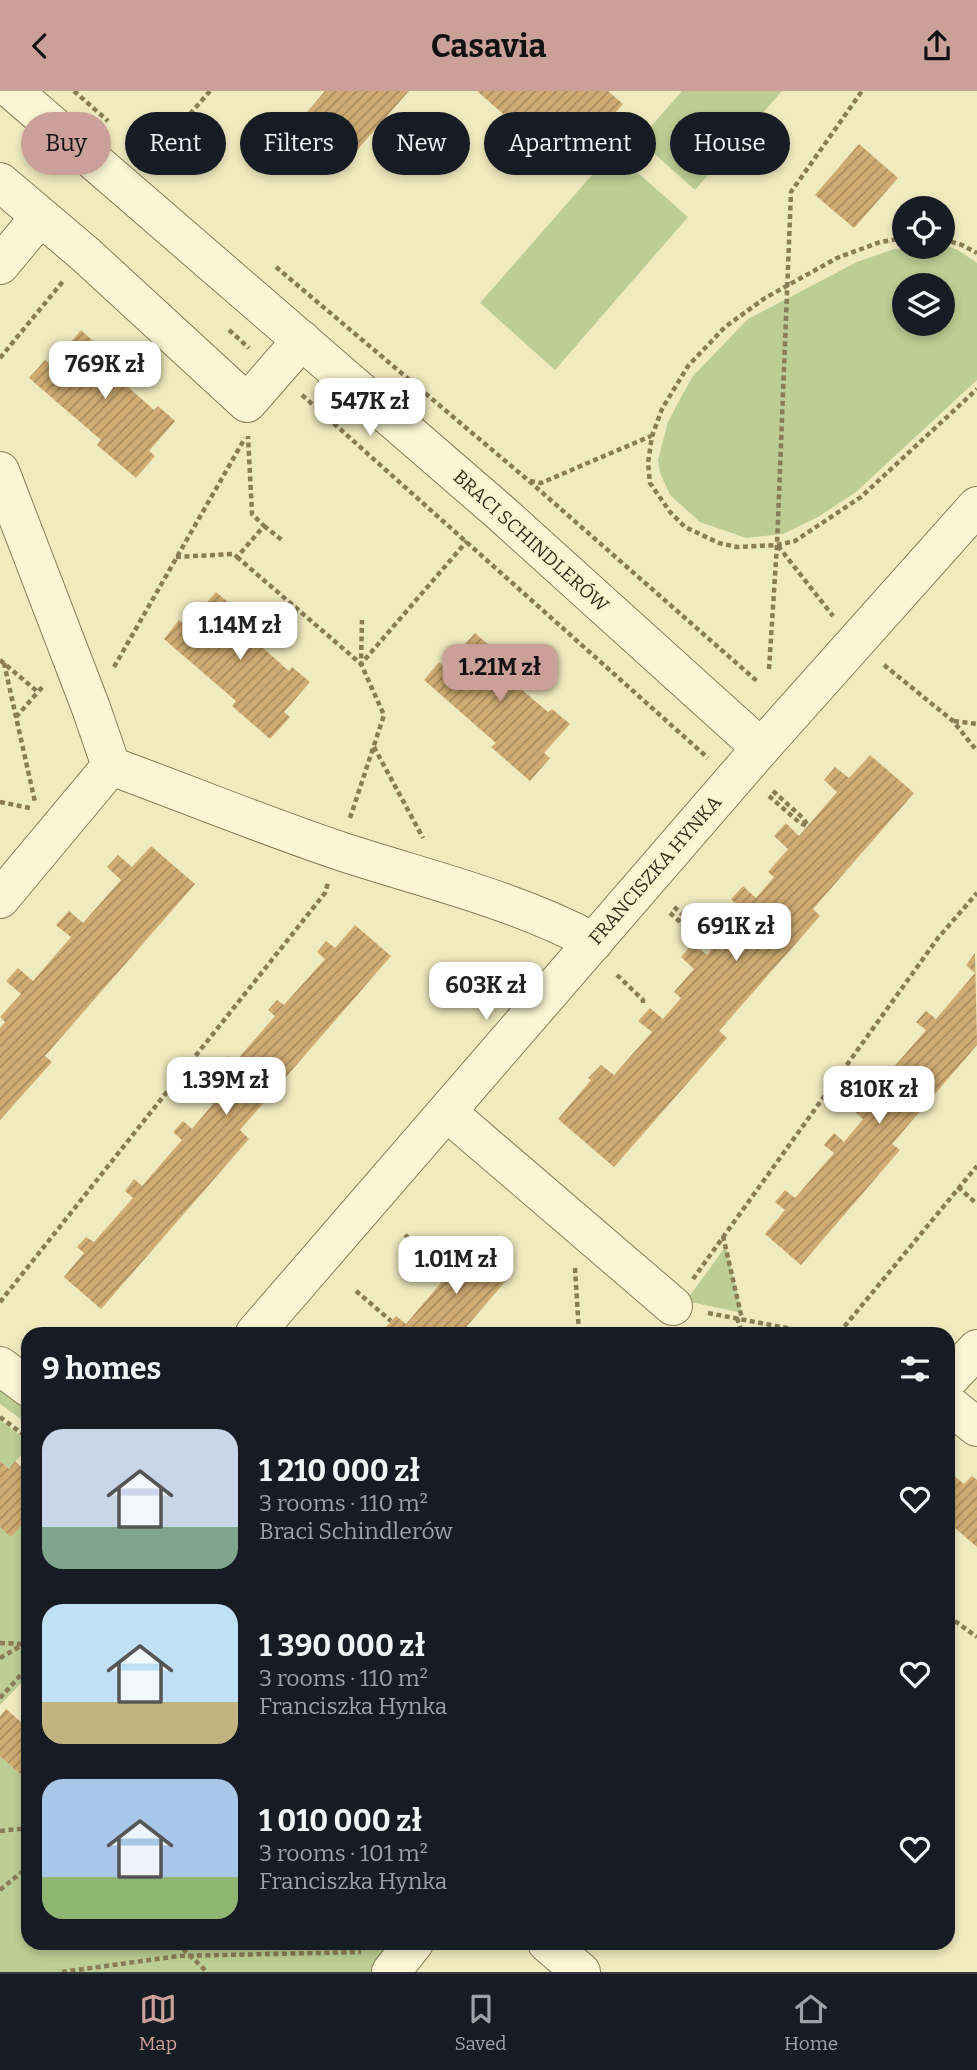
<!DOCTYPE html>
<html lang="en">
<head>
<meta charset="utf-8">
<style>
	body { margin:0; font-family:Bitter,serif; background:#242831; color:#f1f3f6; height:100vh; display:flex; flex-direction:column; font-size:26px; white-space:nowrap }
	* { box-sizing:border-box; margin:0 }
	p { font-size:23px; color:#9ea1a6 }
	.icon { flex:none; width:38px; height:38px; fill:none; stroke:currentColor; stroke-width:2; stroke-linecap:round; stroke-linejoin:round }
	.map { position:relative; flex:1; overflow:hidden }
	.panel { position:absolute; left:21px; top:1236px; width:934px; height:623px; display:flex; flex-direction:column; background:#171b24; border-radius:21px; box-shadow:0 4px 10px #0003 }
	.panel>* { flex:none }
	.banner { position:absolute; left:21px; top:21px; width:936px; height:63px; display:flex; gap:14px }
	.buttons { position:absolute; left:892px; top:105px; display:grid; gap:14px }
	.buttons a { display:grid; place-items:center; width:63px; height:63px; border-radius:50%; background:#171b24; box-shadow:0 4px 10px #0003; font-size:35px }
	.price { position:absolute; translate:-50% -60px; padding:0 16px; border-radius:14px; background:#fff; color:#222; font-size:23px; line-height:46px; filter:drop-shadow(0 2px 4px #0008) }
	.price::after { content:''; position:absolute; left:50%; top:42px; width:21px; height:16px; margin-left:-10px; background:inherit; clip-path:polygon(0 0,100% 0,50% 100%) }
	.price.on { background:#caa098; color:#111 }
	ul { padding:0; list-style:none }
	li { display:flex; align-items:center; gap:21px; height:175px; padding:0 21px }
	li span { display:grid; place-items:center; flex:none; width:196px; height:140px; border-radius:21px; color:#555 }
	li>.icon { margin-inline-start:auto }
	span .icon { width:84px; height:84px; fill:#fffc; stroke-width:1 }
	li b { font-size:30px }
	h2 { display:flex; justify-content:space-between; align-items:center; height:84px; padding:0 21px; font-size:30px }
	.chip { padding:0 24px; border-radius:32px; background:#171b24; box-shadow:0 4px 10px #0003; font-size:24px; line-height:63px }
	.chip.on { background:#caa098; color:#111 }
	header { display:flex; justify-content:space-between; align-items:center; height:91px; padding:0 21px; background:#caa098; color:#111; font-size:32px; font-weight:700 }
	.tab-bar { display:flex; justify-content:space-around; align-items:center; height:98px; border-top:2px solid #363941; background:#171b24; font-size:19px; color:#9ea1a6 }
	.tab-bar a { display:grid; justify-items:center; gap:4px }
	.tab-bar .on { color:#caa098 }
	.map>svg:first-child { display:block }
</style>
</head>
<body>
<header><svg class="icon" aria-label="back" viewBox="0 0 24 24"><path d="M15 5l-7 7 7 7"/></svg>Casavia<svg class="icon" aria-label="share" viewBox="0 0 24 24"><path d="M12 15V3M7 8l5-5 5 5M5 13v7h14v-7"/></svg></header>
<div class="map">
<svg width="977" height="1881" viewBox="0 0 977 1881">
	<defs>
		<pattern id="building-hatch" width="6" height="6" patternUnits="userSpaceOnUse" patternTransform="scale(1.75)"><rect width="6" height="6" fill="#d0ac73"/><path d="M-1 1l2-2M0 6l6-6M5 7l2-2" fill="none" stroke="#aa8c5e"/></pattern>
	</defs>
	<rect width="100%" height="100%" fill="#f0ebbf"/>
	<g fill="#bcce93" fill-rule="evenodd">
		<polygon points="682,0 782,0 695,99 639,49"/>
		<polygon points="613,60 688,126 555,279 480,212"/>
		<path d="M946 155 958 159 977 172V289L856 401 818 426 783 443 746 447 700 431 670 404 660 382 658 369 668 331 680 308 693 285 748 228 857 171 894 158ZM905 194H943V233H905Z"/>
		<polygon points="726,1155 742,1222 686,1210"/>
		<polygon points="0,1298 28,1319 28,1333 0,1313"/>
		<polygon points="0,1329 28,1350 28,1356 9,1378 0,1370"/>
		<polygon points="28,1426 28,1585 0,1614 0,1436"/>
		<polygon points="0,1665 28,1690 28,1852 402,1852 380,1881 0,1881"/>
	</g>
	<g fill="url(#building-hatch)">
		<polygon points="325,0 409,0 343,75 296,34"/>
		<polygon points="477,0 608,0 623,13 571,72 548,53 543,58"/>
		<polygon points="859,53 898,87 854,137 815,104"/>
		<polygon points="81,239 105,261 101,265 109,272 122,258 145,277 128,296 154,319 158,315 175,330 149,360 155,365 136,387 97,354 101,349 29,287 45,269 51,274"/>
		<polygon points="216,501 239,521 236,526 244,533 256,518 279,538 263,557 289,580 292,576 310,591 284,621 290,626 270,648 232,615 236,610 164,548 179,529 186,535"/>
		<polygon points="475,542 499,563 495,567 503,574 516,560 539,580 522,599 548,621 552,618 570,633 544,662 550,667 530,690 491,656 496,652 424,589 439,571 445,576"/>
		<polygon points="870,664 914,702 813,818 820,825 719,940 727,947 614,1076 558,1028 591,989 588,987 601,974 614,984 652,941 638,930 650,917 663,928 681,907 674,901 694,878 681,866 693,852 707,864 744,820 731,808 743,795 756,807 774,786 768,781 788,758 774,745 786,732 799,745 837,701 824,689 835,676 849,687"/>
		<polygon points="151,755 195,793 45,965 52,971 0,1029 0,937 5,931 0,926 21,903 6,890 18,877 33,890 71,846 56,834 69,820 83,832 121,789 107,776 118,764 132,776"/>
		<polygon points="355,834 391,865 240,1039 249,1048 101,1218 64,1186 84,1162 77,1156 86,1146 94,1151 133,1107 125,1100 134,1088 142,1095 182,1049 173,1041 183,1030 192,1038 213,1013 205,1005 225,982 218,975 228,965 235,971 275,925 268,919 277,909 284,914 325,868 317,861 326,850 335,857"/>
		<polygon points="975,862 977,954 892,1053 900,1059 801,1174 765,1143 785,1119 775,1111 785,1099 795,1107 834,1062 824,1054 834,1042 844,1051 863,1028 855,1021 876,997 867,989 877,977 886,985 926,939 916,931 926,920 936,928 975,882 966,874"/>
		<polygon points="474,1154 510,1185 461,1242 394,1242 386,1236 396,1225 406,1233 445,1187 435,1179 446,1167 455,1175"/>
		<polygon points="0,1370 9,1378 15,1370 27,1381 21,1388 28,1395 28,1426 11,1446 0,1436"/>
		<polygon points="948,1380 964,1393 972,1385 977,1389 977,1456 948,1431"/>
		<polygon points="6,1618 21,1631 28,1623 28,1690 0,1665 0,1625"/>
	</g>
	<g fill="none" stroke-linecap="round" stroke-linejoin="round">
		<g stroke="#897c57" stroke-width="40">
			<g id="minor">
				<polyline points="13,0 501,422 761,657"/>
				<polyline points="0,91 85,163 247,312 302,249"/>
				<polyline points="0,174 40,126"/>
				<polyline points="0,380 91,617 111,675"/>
				<path d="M0 808 111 675C187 703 263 734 340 760 425 788 514 808 594 851"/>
				<polyline points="448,1022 673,1215"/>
				<polyline points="255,1242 761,657 977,415"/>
				<polyline points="0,1275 28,1296"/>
				<polyline points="948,1289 977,1258"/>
				<polyline points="948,1313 977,1336"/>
				<polyline points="547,1852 581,1881"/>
				<polyline points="391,1881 414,1852"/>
			</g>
		</g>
		<g stroke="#897c57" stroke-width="4.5" stroke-dasharray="5 3.5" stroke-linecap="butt">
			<polyline points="74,0 108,30"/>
			<polyline points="151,68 210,0"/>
			<polyline points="905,147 880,151 837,167 765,207 725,236 688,275 662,318 652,345 648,372 650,392 670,421 685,436 719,452 737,456 777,454 795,450 861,406 977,298"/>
			<polyline points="943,148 962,154 977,162"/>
			<polyline points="276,176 529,390 758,591"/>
			<polyline points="229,239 249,257"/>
			<polyline points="0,267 64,189"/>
			<polyline points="302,304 708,667"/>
			<polyline points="530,390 541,392 651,345"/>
			<polyline points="264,435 282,449"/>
			<polyline points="778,455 833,525"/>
			<polyline points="176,466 234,463 237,466 264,435 252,423 248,345"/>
			<polyline points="237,466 361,573 467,450"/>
			<polyline points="0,569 38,601 44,594"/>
			<polyline points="4,572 35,711"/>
			<polyline points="884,574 953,630 977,660"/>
			<polyline points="114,576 245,347"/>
			<polyline points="769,578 777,454 791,101 862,0"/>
			<polyline points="16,626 38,601"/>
			<polyline points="954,630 977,633"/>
			<polyline points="374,656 423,747"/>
			<polyline points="773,700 804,728 808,736"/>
			<polyline points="769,705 800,732 807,735"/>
			<polyline points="0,711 30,717"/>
			<polyline points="350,727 384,624 361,573 362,529"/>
			<polyline points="674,816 708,846 712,857"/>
			<polyline points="670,822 704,852 712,857"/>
			<polyline points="617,884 643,909 643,915"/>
			<polyline points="958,1096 977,1113"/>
			<polyline points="405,1144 441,1173"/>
			<polyline points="723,1145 742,1228"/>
			<polyline points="575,1177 579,1242"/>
			<polyline points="693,1188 938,847 977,802"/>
			<polyline points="356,1200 391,1230"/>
			<polyline points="0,1211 325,802 328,792"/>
			<polyline points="708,1222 813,1242"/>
			<polyline points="737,1227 742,1242"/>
			<polyline points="839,1242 977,1075"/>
			<polyline points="0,1326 28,1347"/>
			<polyline points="948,1525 977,1546"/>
			<polyline points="0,1552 24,1553"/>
			<polyline points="0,1567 24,1553 28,1553"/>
			<polyline points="0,1607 28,1576"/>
			<polyline points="0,1740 28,1737"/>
			<polyline points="0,1799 28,1776"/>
			<polyline points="177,1852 207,1881"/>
			<polyline points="62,1881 179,1865 361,1861"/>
		</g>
		<use href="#minor" stroke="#faf6d3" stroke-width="38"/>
	</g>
	<g text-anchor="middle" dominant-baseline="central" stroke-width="5" stroke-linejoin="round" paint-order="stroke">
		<g font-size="19" fill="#382f1c" stroke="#f7f3cf">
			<text transform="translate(531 450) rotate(42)">BRACI SCHINDLERÓW</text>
			<text transform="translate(655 779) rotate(-49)">FRANCISZKA HYNKA</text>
		</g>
	</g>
</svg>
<div class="buttons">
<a><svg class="icon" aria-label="locate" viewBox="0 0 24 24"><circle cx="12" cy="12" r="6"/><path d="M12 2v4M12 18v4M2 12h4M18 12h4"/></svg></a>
<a><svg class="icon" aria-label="layers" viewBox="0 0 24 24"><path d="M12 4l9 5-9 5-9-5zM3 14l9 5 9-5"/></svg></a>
</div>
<b class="price" style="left:105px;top:310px">769K zł</b>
<b class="price" style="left:370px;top:347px">547K zł</b>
<b class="price" style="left:240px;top:571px">1.14M zł</b>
<b class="price on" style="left:500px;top:613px">1.21M zł</b>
<b class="price" style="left:736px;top:872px">691K zł</b>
<b class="price" style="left:486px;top:931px">603K zł</b>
<b class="price" style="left:226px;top:1026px">1.39M zł</b>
<b class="price" style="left:879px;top:1035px">810K zł</b>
<b class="price" style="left:456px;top:1205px">1.01M zł</b>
<div class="banner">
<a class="chip on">Buy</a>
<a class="chip">Rent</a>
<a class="chip">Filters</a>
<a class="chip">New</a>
<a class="chip">Apartment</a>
<a class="chip">House</a>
</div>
<section class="panel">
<h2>9 homes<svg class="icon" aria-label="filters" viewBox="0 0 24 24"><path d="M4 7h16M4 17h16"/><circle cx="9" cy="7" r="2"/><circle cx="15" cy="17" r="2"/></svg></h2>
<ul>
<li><span style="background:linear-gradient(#c9d6e8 70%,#7fa58c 0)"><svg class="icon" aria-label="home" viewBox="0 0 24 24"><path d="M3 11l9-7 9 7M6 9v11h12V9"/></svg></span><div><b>1 210 000 zł</b><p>3 rooms · 110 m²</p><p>Braci Schindlerów</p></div><svg class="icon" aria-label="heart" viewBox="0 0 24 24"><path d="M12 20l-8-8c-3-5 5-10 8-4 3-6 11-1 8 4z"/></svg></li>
<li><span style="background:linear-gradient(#bfe0f5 70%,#c2b280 0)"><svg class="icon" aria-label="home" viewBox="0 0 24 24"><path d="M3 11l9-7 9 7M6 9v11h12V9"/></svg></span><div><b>1 390 000 zł</b><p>3 rooms · 110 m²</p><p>Franciszka Hynka</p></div><svg class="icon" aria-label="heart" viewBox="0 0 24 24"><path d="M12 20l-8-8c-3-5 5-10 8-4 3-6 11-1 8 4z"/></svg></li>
<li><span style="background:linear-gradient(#a9c7e8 70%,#8fb573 0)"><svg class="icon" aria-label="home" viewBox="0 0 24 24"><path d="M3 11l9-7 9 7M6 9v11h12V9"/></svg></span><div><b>1 010 000 zł</b><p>3 rooms · 101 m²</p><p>Franciszka Hynka</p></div><svg class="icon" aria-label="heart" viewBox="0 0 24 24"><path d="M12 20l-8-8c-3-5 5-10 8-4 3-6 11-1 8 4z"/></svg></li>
</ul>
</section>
</div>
<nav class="tab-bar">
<a class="on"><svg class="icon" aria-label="map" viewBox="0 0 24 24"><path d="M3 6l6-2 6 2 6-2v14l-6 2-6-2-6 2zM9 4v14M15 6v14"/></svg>Map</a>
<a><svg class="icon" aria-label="saved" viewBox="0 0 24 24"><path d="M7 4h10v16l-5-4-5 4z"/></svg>Saved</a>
<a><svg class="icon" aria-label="home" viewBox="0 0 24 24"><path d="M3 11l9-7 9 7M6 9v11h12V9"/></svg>Home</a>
</nav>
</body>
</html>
